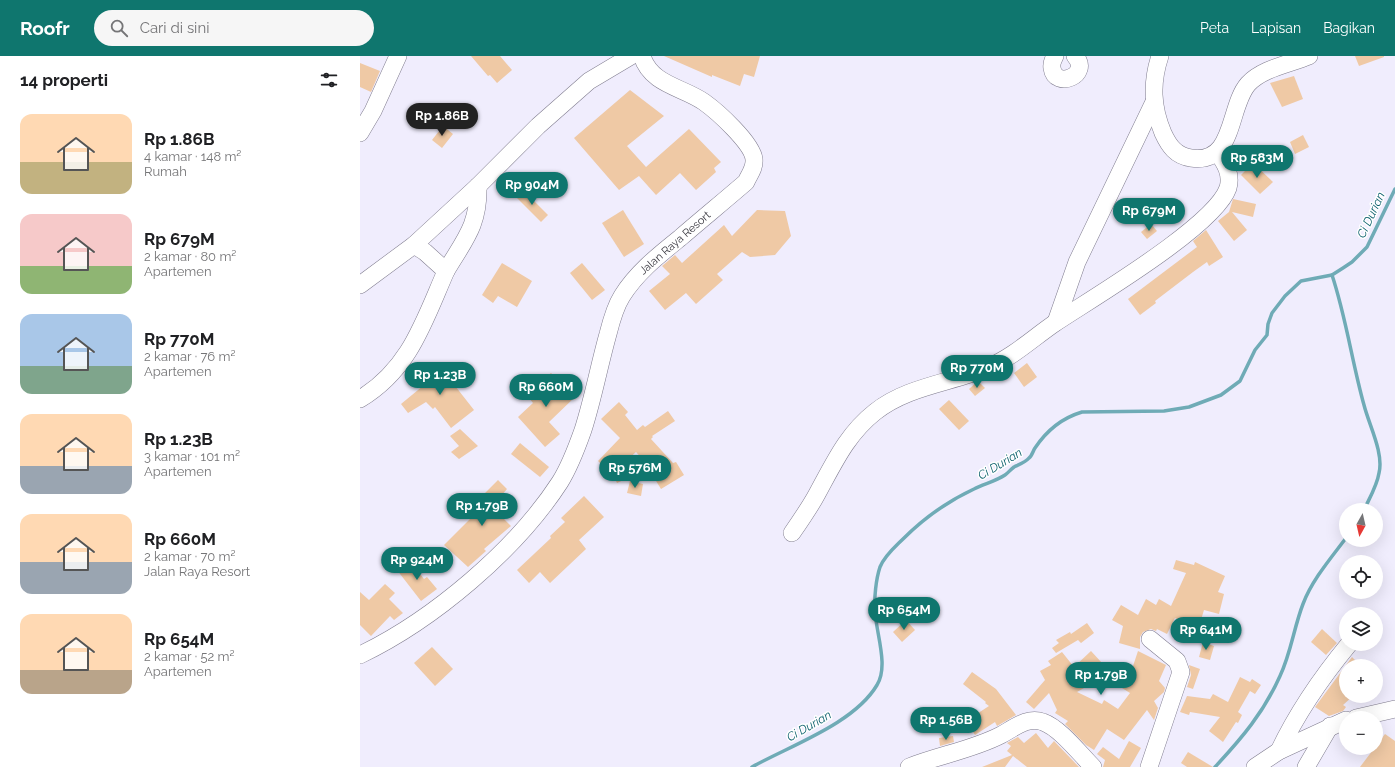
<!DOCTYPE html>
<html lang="id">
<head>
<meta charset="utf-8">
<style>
	body { margin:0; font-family:Raleway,sans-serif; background:#f6f6f6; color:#202124; height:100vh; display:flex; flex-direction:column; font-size:15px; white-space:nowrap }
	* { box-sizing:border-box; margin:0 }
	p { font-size:13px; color:#757577 }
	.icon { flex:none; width:22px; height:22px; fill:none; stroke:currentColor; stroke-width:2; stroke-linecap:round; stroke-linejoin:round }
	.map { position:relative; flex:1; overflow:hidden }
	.details { display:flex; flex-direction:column; background:#fff; width:360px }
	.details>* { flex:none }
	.needle { width:26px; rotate:188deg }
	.controls { position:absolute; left:979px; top:447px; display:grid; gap:8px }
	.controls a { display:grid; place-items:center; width:44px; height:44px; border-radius:50%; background:#fff; box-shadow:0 4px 16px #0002; font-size:20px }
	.price { position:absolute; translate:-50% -34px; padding:0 9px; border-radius:14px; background:#0f766e; color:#fff; font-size:13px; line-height:26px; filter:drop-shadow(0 1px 2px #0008) }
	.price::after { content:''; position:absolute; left:50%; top:24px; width:12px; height:9px; margin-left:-6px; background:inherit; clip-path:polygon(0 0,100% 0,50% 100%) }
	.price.active { background:#222; color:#fff }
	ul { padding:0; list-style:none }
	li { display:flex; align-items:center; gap:12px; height:100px; padding:0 20px }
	li span { display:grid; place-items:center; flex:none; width:112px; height:80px; border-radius:12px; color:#555 }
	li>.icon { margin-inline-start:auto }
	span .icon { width:48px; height:48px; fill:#fffc; stroke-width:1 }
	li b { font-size:17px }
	h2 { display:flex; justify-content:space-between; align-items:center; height:48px; padding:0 20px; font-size:17px }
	header { display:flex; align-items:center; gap:24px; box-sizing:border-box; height:56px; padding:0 20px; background:#0f766e; color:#fff }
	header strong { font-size:19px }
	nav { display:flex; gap:22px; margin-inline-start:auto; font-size:14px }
	.search { width:280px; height:36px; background:#f6f6f6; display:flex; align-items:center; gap:10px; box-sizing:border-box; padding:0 14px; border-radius:22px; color:#757577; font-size:15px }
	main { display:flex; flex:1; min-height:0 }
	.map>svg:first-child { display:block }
</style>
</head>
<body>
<header>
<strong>Roofr</strong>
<div class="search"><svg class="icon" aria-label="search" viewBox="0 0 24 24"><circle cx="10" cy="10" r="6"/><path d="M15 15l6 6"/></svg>Cari di sini</div>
<nav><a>Peta</a><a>Lapisan</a><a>Bagikan</a></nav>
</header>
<main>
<section class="details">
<h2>14 properti<svg class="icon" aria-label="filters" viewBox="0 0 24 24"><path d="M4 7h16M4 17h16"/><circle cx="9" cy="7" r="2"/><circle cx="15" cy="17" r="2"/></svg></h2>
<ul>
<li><span style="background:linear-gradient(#ffd9b3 60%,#c2b280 0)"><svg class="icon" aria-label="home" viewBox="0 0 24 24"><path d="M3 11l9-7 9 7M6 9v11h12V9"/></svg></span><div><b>Rp 1.86B</b><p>4 kamar · 148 m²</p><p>Rumah</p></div></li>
<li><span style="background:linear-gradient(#f6c9c9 65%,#8fb573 0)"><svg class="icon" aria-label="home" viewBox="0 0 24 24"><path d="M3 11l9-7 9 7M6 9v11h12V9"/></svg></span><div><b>Rp 679M</b><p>2 kamar · 80 m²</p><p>Apartemen</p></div></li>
<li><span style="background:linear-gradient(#a9c7e8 65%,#7fa58c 0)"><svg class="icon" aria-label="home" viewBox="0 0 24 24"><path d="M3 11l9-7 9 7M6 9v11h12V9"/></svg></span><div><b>Rp 770M</b><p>2 kamar · 76 m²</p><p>Apartemen</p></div></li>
<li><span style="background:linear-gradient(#ffd9b3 65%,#9aa5b1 0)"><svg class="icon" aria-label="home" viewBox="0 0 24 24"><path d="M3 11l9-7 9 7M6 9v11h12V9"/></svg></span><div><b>Rp 1.23B</b><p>3 kamar · 101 m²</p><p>Apartemen</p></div></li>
<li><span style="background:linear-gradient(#ffd9b3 60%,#9aa5b1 0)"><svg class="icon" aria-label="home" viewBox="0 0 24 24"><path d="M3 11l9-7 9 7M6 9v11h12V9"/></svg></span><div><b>Rp 660M</b><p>2 kamar · 70 m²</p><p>Jalan Raya Resort</p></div></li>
<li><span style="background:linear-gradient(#ffd9b3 70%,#b9a48a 0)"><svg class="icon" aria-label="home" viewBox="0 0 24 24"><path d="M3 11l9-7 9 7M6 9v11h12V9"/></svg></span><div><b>Rp 654M</b><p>2 kamar · 52 m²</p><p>Apartemen</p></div></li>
</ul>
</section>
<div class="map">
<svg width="1035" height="711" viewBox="0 0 1035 711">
	<rect width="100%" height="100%" fill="#f0edfd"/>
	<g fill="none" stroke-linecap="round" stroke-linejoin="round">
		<g stroke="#6fabb6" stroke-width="3.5">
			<path d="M972 219C986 261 992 306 1004 349 1009 369 1024 397 1019 417 1017 430 1009 443 1004 454"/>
			<path d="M392 711C429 690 494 668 517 629 529 610 516 577 515 555 514 542 516 523 520 511 525 499 535 491 543 483 565 461 586 446 614 433 624 428 636 425 645 419 648 417 650 414 654 411 658 409 666 406 669 402 672 400 673 395 675 392 687 374 702 362 722 356L804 355 829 351 861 339 880 325 895 294 907 279 908 268 912 257 925 240 941 225 972 219 983 212 992 206 1007 191 1035 133"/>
			<path d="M855 711C882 682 904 656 920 620 931 597 934 571 943 548 952 524 971 502 986 482"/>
		</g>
	</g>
	<g fill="#efc9a5">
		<polygon points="111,0 140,0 152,14 137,27 130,19 128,20"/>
		<polygon points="304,0 400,0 394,21 384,18 380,30 352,19 352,21"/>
		<polygon points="995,0 1024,0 1024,1 999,10"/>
		<polygon points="0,7 20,15 11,36 0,31"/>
		<polygon points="934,20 943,43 922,51 910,27"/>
		<polygon points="270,34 304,60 267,90 286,111 329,73 361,106 354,112 356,116 336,134 320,117 296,139 279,120 259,134 214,82"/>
		<polygon points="83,70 93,78 82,92 72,84"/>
		<polygon points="943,79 949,91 935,98 930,86"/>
		<polygon points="893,107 913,126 900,138 881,119"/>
		<polygon points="163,134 188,159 181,166 156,141"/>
		<polygon points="873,143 896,148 893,161 872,156 887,174 874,185 858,165 869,156"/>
		<polygon points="263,154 284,188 264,201 242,167"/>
		<polygon points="397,154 425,155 431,180 415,199 390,201 382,196 357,218 363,224 336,248 326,237 305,254 289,235 310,218 302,210 315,199 322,207 364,169 372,180"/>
		<polygon points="791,168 797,175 787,183 781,176"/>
		<polygon points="846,174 863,201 849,210 847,206 833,216 795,245 796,247 780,259 768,243 837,191 833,185"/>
		<polygon points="142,207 172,225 157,251 138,240 133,247 122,239"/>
		<polygon points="222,207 245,234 232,244 210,217"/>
		<polygon points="69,306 94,323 92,326 114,354 91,372 75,351 73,353 66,346 48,357 41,348 69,325 60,319"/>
		<polygon points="667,307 677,321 664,331 654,317"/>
		<polygon points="191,317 215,341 189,366 200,378 185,391 158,361 173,347 166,338"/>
		<polygon points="617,326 619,326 625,332 615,340 609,333"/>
		<polygon points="589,344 609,365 599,374 579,353"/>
		<polygon points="259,346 268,356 265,359 277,374 283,369 285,371 308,355 315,365 292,380 293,381 291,383 313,407 316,406 324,419 301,433 293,420 296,418 276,396 261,410 268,422 257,427 253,419 238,405 260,382 241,363"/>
		<polygon points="100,373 118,390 99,403 91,396 99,390 90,380"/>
		<polygon points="160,387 189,411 180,421 151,398"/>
		<polygon points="138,424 147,433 141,440 155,453 144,463 151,470 124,493 126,495 108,511 84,489 129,444 123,439"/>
		<polygon points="270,425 283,428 281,440 267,437"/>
		<polygon points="224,440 244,461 219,484 226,493 190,527 180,516 169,527 157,514 191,482 190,480 205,466 201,462"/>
		<polygon points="49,504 64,523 67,521 77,533 61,545 37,514"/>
		<polygon points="816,504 834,509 835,506 865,520 858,536 864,538 859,558 844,554 836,580 827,577 830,570 815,562 807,578 797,573 796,575 791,573 783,576 780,581 780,593 759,587 763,570 752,564 761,549 778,559 786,543 796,549 799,543 811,550 826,517 813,513"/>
		<polygon points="25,528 35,537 29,543 43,557 34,564 30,560 11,580 0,569 0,536 9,544"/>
		<polygon points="546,564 555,574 542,586 533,576"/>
		<polygon points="727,567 734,577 721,587 718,584 696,597 692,592 699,587 696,584 710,576 711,578"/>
		<polygon points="962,573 977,587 966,599 951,586"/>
		<polygon points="843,586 854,590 850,604 839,601"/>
		<polygon points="72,591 93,613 75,630 54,607"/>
		<polygon points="731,595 742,607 720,626 724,632 717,636 742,648 744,644 758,653 770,637 754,627 755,624 745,617 750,608 761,615 763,612 771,616 778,595 806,609 799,625 805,632 804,636 794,645 798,652 794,664 787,654 764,684 747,673 734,694 726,689 705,668 708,665 695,657 697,654 689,637 674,653 666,646 685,624 680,615 691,609 688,605 702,596 714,611"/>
		<polygon points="992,601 1001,610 986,610 986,640 993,640 983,649 986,651 983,655 969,660 955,651"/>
		<polygon points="829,609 840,613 833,633 827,631 831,619"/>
		<polygon points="612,616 636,633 656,659 637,670 635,666 615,679 606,665 629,650 625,647 626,646 603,628"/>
		<polygon points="880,621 890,626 892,623 901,629 895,638 890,635 878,656 882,659 878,667 876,666 863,686 849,675 860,661 830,656 829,659 820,656 827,640 850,643 853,638 868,646"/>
		<polygon points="676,677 688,692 694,685 719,711 667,711 653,700 645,711 622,711 652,699 647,695 651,690 647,687 658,681 664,687"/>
		<polygon points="1025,678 1035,685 1035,711 1000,711"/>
		<polygon points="593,680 594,686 580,690 579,682"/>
		<polygon points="769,685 781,692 770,711 743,711 745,704 737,698 743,691 759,703"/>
		<polygon points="828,696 853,711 827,711 821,707"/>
	</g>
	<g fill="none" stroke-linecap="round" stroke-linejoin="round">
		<g stroke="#807d8f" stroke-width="18">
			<g id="minor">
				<path d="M695 0C693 4 691 7 692 12 695 34 732 19 715 0"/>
				<path d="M800 0C791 27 792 51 803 77 809 90 816 100 831 102 875 109 868 51 888 28 903 12 930 8 949 0"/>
				<polyline points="0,77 13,55 38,0"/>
				<path d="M86 215C105 183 119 169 118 130"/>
				<polyline points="0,229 54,189 118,130 178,70 229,25 271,0"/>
				<polyline points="696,266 717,206 794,46"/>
				<path d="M0 343C50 313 64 265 86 215L65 196 54 189"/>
				<path d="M432 477C441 464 450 451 457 438 474 407 487 378 515 356 547 330 592 327 629 311 653 301 673 282 695 267 731 243 855 170 868 132 872 118 865 107 857 96"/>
				<path d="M0 599C73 564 156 494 200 426 210 410 217 391 223 374 233 343 239 310 248 278 251 266 255 251 262 240 277 216 299 199 320 182 342 163 364 145 386 126 389 119 395 112 394 103 392 87 358 56 344 46 323 31 291 29 282 0"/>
				<polyline points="996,662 1035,653"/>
				<path d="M919 695C938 655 961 622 989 588"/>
				<path d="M549 711C579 699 612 694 641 679 654 672 668 660 683 666 700 672 720 698 733 711"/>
				<polyline points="789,711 821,616 817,605 790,583"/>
				<polyline points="895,711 919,695 986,664"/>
				<polyline points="946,711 970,670"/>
			</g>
		</g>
		<use href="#minor" stroke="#fff" stroke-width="17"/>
	</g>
	<g text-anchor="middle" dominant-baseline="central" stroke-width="3" stroke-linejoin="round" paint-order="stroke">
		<g font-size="11" fill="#37363e" stroke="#fff">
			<text transform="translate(315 187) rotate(-41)">Jalan Raya Resort</text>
		</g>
		<g font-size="12" font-style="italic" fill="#0d616d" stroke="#fff">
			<text transform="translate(1011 159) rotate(-65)">Ci Durian</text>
			<text transform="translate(640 408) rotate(-31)">Ci Durian</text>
			<text transform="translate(449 670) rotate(-30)">Ci Durian</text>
		</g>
	</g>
</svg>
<div class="controls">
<a><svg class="needle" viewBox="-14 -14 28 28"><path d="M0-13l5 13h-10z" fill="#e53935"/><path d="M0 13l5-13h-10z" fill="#757577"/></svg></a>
<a><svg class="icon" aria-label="locate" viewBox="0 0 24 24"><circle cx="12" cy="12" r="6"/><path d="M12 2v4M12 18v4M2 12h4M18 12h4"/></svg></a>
<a><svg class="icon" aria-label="layers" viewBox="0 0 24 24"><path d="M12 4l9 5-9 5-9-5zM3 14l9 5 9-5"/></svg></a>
<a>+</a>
<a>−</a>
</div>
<b class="price active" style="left:82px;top:81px">Rp 1.86B</b>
<b class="price" style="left:897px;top:123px">Rp 583M</b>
<b class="price" style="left:172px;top:150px">Rp 904M</b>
<b class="price" style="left:789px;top:176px">Rp 679M</b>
<b class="price" style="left:617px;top:333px">Rp 770M</b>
<b class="price" style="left:80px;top:340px">Rp 1.23B</b>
<b class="price" style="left:186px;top:352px">Rp 660M</b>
<b class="price" style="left:275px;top:433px">Rp 576M</b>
<b class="price" style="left:122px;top:471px">Rp 1.79B</b>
<b class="price" style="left:57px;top:525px">Rp 924M</b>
<b class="price" style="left:544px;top:575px">Rp 654M</b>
<b class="price" style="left:846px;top:595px">Rp 641M</b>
<b class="price" style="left:741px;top:640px">Rp 1.79B</b>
<b class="price" style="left:586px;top:685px">Rp 1.56B</b>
</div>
</main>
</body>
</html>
